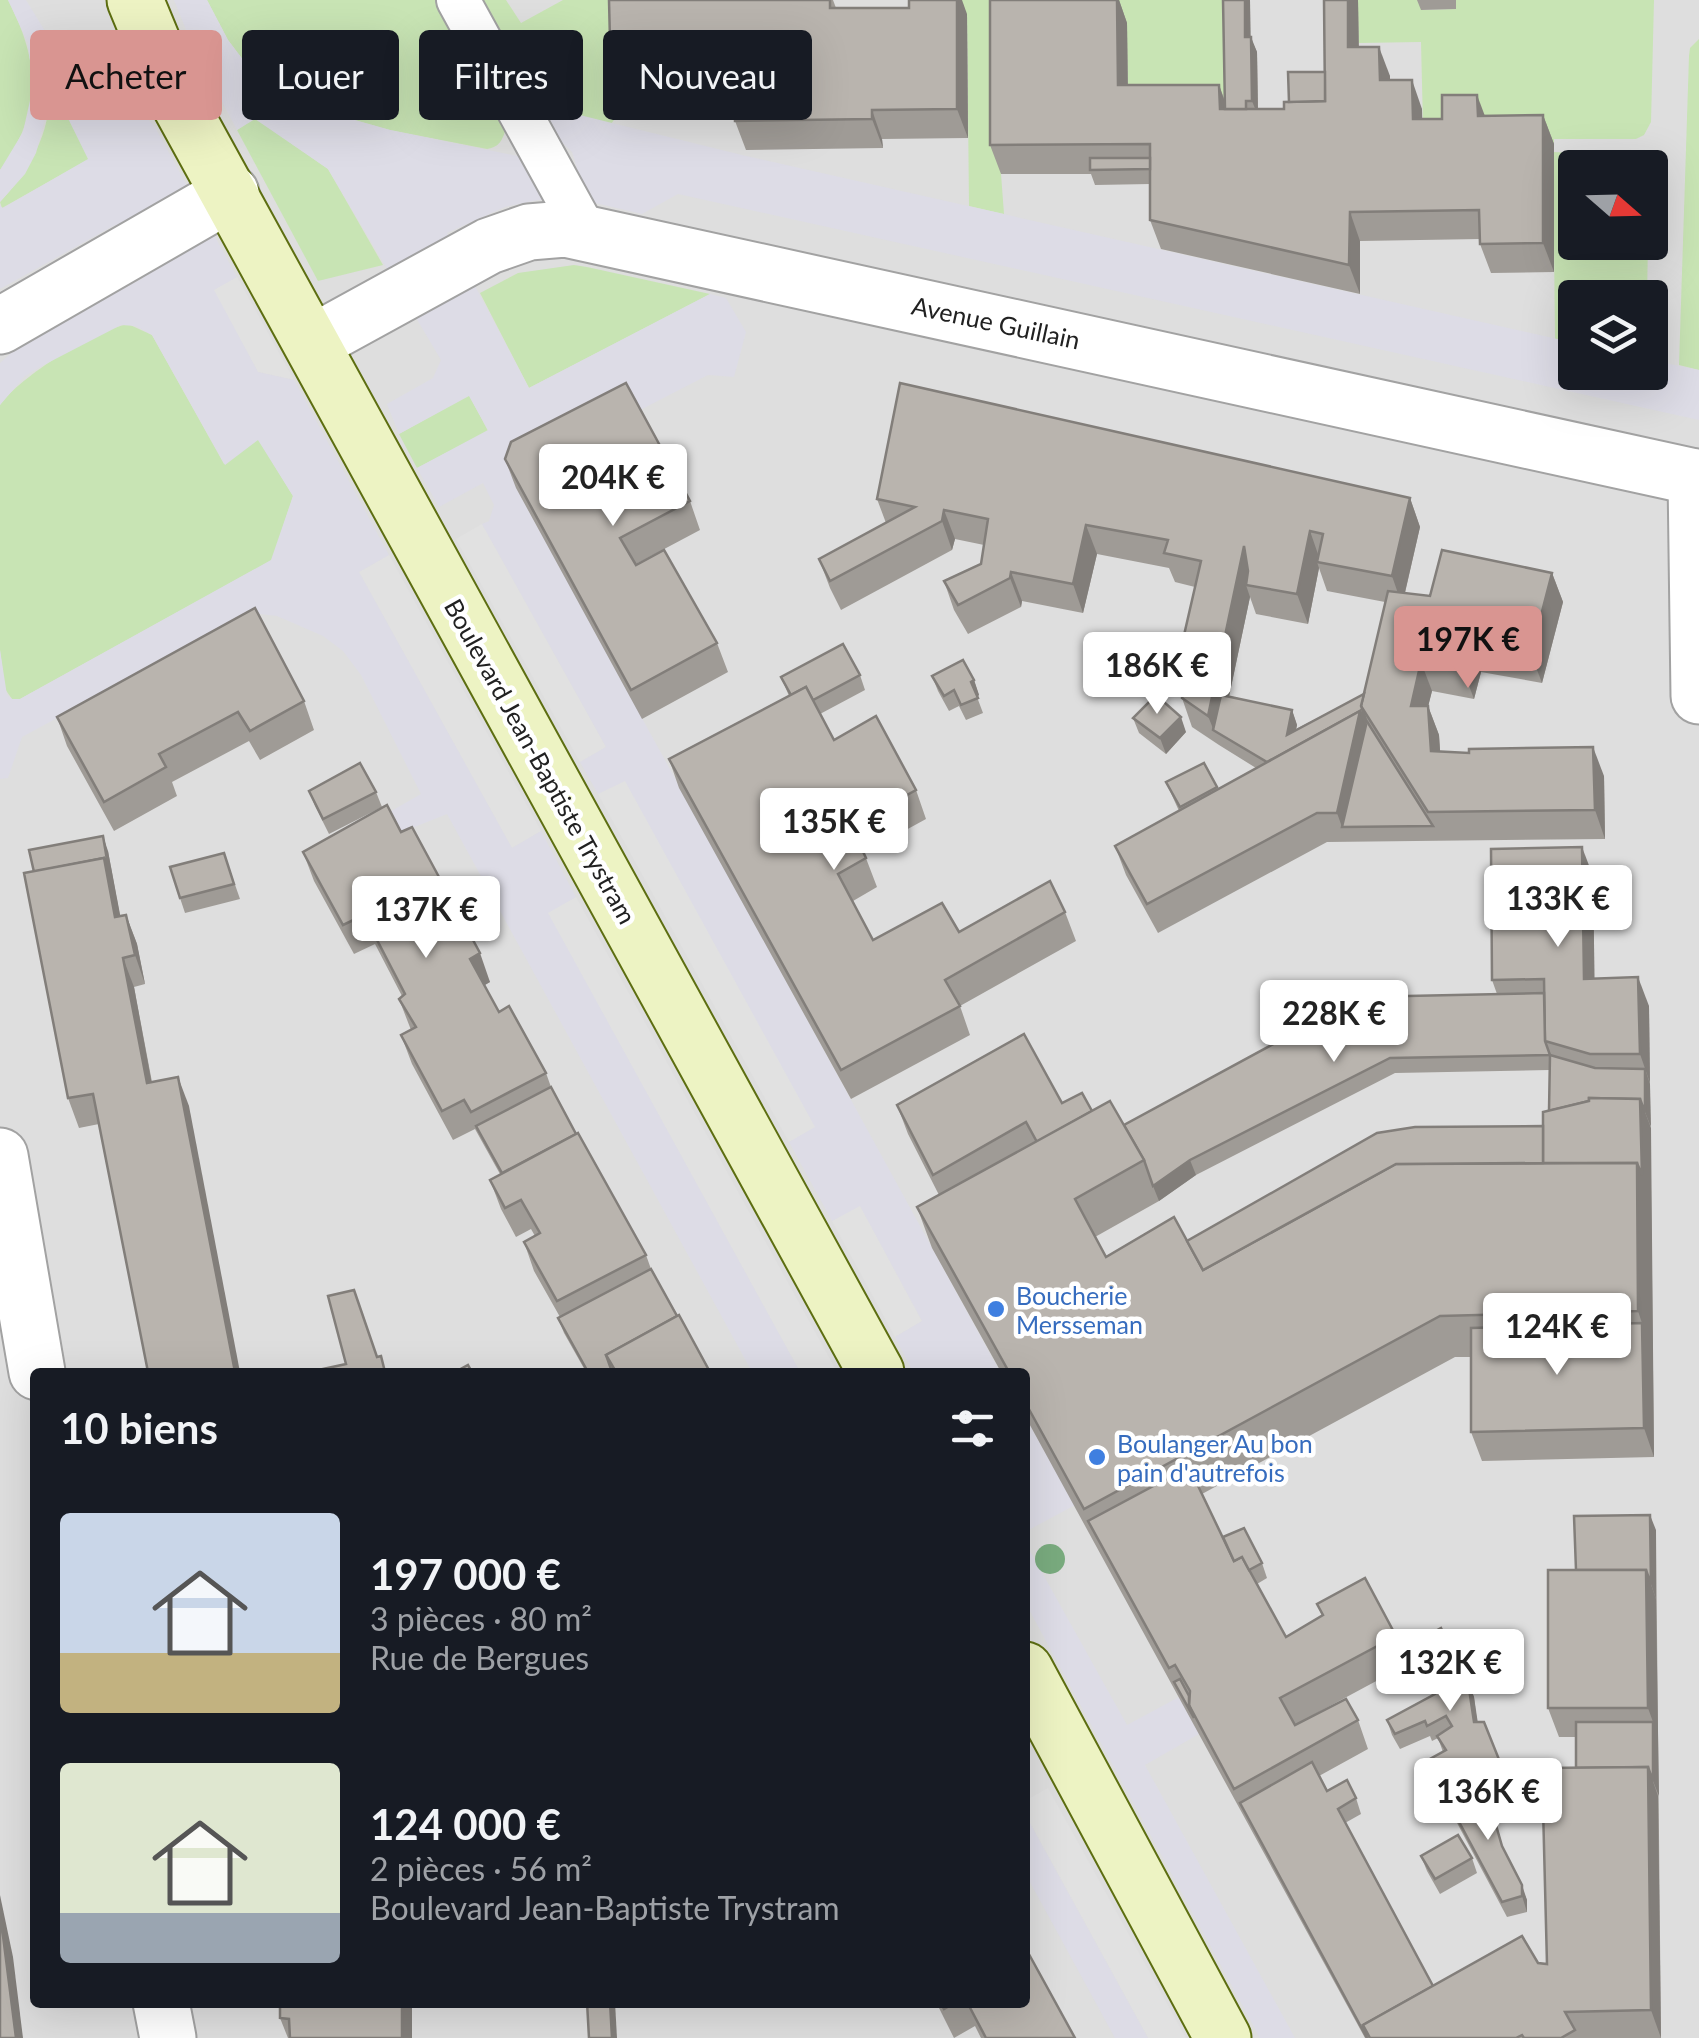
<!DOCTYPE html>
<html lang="fr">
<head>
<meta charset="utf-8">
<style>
	body { margin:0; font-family:Lato,sans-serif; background:#20242c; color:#f1f3f6; height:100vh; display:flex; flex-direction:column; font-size:38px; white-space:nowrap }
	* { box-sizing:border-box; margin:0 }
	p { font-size:32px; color:#9ea1a6 }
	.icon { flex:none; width:55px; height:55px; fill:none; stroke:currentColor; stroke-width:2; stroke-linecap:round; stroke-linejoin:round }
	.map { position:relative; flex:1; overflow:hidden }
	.drawer { position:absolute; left:30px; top:1368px; width:1000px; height:640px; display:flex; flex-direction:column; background:#171b24; border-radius:10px; box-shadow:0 10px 40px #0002 }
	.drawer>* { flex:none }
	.hud { position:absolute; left:30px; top:30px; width:1000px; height:90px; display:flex; gap:20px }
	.needle { width:65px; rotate:110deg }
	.tools { position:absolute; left:1558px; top:150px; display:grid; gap:20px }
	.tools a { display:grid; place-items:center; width:110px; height:110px; border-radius:10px; background:#171b24; box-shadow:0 10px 40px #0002; font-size:50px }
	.price { position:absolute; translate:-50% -85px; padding:0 22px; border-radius:10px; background:#fff; color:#222; font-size:32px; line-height:65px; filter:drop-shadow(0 2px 5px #0008) }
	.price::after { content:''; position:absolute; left:50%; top:60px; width:30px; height:22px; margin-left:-15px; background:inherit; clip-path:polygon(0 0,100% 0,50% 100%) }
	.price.on { background:#d99591; color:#111 }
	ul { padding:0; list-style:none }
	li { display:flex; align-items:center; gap:30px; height:250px; padding:0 30px }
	li span { display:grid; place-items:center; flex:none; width:280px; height:200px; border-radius:10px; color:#555 }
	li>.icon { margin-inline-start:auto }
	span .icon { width:120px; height:120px; fill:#fffc; stroke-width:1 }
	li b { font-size:42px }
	h2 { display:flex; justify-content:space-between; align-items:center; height:120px; padding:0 30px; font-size:42px }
	.tag { padding:0 35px; border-radius:10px; background:#171b24; box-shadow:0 10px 40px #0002; font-size:35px; line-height:90px }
	.tag.on { background:#d99591; color:#111 }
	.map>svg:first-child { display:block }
</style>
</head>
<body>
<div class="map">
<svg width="1699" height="2038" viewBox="0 0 1699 2038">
	<rect width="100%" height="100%" fill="#f0eee8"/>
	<path fill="#dedede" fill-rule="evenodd" d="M0 0H1699V2038H0ZM1575 168H1650V242H1575ZM1575 298H1650V372H1575ZM35 1372H1025V2002H35Z"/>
	<g fill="#c8e4b4">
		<path d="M0 0H8C40 62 43 112 0 170Z"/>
		<path d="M207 0H441L506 129C502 140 500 147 487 149L390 130 344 117 259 81 228 40Z"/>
		<polygon points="476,0 506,0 521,23 563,0 743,0 621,110 611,124 535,104"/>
		<polygon points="928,0 1228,0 1229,114 1001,174 1004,214 969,206 967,14"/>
		<polygon points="1358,0 1421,0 1422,10 1455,9 1456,0 1654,0 1651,122 1644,135 1636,139 1554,139 1554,144 1488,145 1423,125 1421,42 1358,43"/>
		<polygon points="1699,39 1699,370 1679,365 1689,56 1690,48"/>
		<path d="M58 97 89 159 2 208 0 202C26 174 48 139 49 100Z"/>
		<polygon points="255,118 328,169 383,265 318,281 237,130"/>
		<polygon points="1553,152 1637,156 1649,167 1575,168 1575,242 1648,243 1647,297 1575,298 1575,343 1555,339"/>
		<polygon points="574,265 587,267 710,294 529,388 480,293 518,273"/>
		<path d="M128 324 152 335 224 464 258 439 293 496 272 560 20 699H12L5 689 0 650V405C21 376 93 331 128 324Z"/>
		<polygon points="469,395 488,431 417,468 399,434"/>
	</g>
	<g fill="#e1e1e1">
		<polygon points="237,277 294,380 258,372 213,290"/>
		<polygon points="482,524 606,747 580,762 456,539"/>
		<polygon points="389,555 541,831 512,848 359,572"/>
		<polygon points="625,780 816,1127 789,1142 598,794"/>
		<polygon points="576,897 837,1372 800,1372 547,912"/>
		<polygon points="860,1205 922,1321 895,1337 832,1221"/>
		<polygon points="1048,1788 1186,2038 1148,2038 1025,1814 1025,1801"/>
	</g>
	<g fill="#dddce6">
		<polygon points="8,0 26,0 45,31 66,51 133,100 156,129 237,277 214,290 258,372 294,380 389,555 359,572 512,848 541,831 576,897 548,913 800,1372 752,1372 447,814 397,834 386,814 421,794 361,675 343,651 323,636 277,616 251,613 22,737 8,778 0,779 0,650 7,695 12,699 20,699 271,560 293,496 258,440 225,465 152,335 136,326 121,325 38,368 24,377 0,405 0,363 9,355 21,344 143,278 115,225 0,289 0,206 3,208 88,159 58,98 50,100 36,153 25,174 0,202 0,170 23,132 33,87 28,43"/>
		<polygon points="174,0 207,0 228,40 259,81 344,117 390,130 577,168 572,152 548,129 535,104 746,156 1575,343 1575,372 1650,372 1650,360 1699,370 1699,420 678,194 642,214 578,199 538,200 505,207 447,233 529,388 710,294 726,298 746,332 734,377 708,375 522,471 516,488 1000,1372 913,1372 895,1337 922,1321 860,1206 832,1221 789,1142 815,1127 625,781 598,794 580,762 606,747 482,524 489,521 494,505 483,483 439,507 417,468 488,430 469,396 399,434 387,404 433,378 441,360 328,169 255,119 237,130 193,47"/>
		<polygon points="1025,1417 1075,1505 1025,1532"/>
		<polygon points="1025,1542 1127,1725 1179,1697 1199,1734 1145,1765 1295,2038 1260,2038 1025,1602"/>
		<polygon points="1025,1814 1148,2038 1115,2038 1025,1873"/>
	</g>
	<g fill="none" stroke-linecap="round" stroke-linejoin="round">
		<g stroke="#a2a2a2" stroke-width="46">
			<polyline id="lane" points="458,0 585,231"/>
		</g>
		<g stroke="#a2a2a2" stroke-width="59">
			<g id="street">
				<polyline points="0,326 231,193"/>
				<polyline points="312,343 489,246 529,232 565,229 1699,478"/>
				<polyline points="1696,477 1699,696"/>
				<polyline points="0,1156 37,1372"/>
				<polyline points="161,2002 168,2038"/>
			</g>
		</g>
		<g stroke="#5d6e11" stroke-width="59">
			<g id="secondary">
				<polyline points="135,0 174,94 876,1372"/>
				<polyline points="1025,1670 1223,2038"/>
			</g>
		</g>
		<use href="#lane" stroke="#fff" stroke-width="42"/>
		<use href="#street" stroke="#fff" stroke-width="55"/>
		<use href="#secondary" stroke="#edf3c3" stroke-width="55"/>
	</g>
	<circle fill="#79ab7e" cx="1050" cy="1559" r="15"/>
	<g fill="#9f9b96" fill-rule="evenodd">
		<polygon points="609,0 833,0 836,8 967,14 968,138 882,139 883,148 746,150 735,121 735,110 621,110 611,81"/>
		<polygon points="990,0 1119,0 1127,23 1128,85 1219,85 1225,101 1223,0 1250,0 1250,37 1257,52 1258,109 1284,109 1289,102 1325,72 1324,0 1358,0 1359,47 1390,76 1390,80 1422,109 1422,119 1442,119 1485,116 1543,115 1554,144 1554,272 1491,273 1480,244 1480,239 1360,241 1360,294 1161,249 1150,220 1150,184 1095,185 1091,174 1001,174 990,145"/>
		<polygon points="1417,0 1456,0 1456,9 1421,10"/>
		<polygon points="505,459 690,501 700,530 636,564 717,643 728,672 642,719 516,488"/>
		<path d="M1410 498 1420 527 1405 593 1430 596 1552 573 1563 602 1542 683 1481 672 1474 699 1432 691 1428 706 1439 735 1440 751 1604 776 1605 839 1327 842 1158 933 1126 875 1115 846 1179 811 1166 782 1204 763 1218 789 1256 768 1219 745 1192 727 1182 698 1189 665 1182 644 1195 587 1175 582 1169 568 1097 554 1083 613 1022 601 1021 607 968 634 954 610 944 581 981 564 984 545 955 539 952 550 841 610 830 588 819 559 886 523 877 499ZM1319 568 1327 591 1385 602 1364 694 1296 729 1297 725 1292 710 1229 696 1250 597 1256 614 1308 624Z"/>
		<polygon points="860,675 865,690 820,714 834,740 916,790 926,819 864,853 877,887 853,901 873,940 959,932 1065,912 1076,941 960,1006 970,1035 851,1099 679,788 669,759 789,696 781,677"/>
		<polygon points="932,676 974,680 979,695 977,697 983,713 966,720 959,706 949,711 938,691"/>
		<polygon points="304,701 314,730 260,760 249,741 172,782 177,796 114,831 67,746 57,717"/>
		<polygon points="1133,718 1186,732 1166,754 1139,733"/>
		<polygon points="309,791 376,792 382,807 329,834 315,806"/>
		<polygon points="401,832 490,982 484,985 499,1012 546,1073 551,1087 576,1134 646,1255 651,1269 710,1372 586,1372 564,1333 558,1318 560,1317 534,1271 524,1242 535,1236 531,1229 516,1237 501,1209 490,1180 500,1174 475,1129 453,1140 412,1064 401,1035 411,1030 399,999 402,996 375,944 354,954 314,881 303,852"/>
		<polygon points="108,851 120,916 126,915 137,944 145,984 134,987 152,1082 189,1106 79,1128 68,1098 34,872"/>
		<polygon points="224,853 240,899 185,913 180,898"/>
		<path d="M1593 876 1594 978 1649 1006 1654 1457 1482 1461 1471 1432V1357H1455L1202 1494 1223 1537 1262 1563 1267 1578 1257 1584 1286 1637 1322 1616 1317 1604 1396 1636 1406 1665 1315 1714 1358 1720 1368 1749 1319 1776 1327 1791 1356 1798 1361 1814 1345 1823 1433 1986 1538 1963 1547 1964 1576 1768V1737H1559L1548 1708 1576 1570 1656 1530 1661 2038H1365L1025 1416V1372H1001L932 1248 917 1207 939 1195 908 1134 897 1105 1062 1103 1092 1111 1124 1125 1497 994 1492 980ZM1549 1070V1111L1543 1126 1187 1241 1106 1257 1095 1237 1159 1201 1196 1175 1395 1073Z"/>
		<polygon points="1409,1646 1468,1682 1474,1697 1477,1722 1484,1722 1514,1798 1489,1798 1504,1851 1527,1900 1527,1912 1507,1917 1456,1821 1450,1805 1483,1788 1477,1777 1444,1794 1428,1760 1443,1752 1438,1738 1432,1741 1430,1736 1400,1749 1392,1735 1387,1720 1432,1695 1414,1662"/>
		<polygon points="1421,1856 1472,1858 1477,1873 1440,1894 1427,1871"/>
		<polygon points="280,2002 412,2002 412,2038 288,2038 280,2018"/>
		<polygon points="936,2002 1025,2002 1075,2038 981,2038 975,2026 954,2038"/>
	</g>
	<g fill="#827e7a">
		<polygon points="957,0 962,0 967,14 968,138 957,109"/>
		<polygon points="1117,0 1119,0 1127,23 1128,114 1118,85"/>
		<polygon points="1245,0 1250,0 1251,52 1245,37"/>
		<polygon points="1348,0 1358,0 1359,76 1348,47"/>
		<polygon points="1251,37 1257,52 1258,116 1252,101"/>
		<polygon points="1379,47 1390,76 1390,109 1380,80"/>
		<polygon points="1412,80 1422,109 1423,148 1413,119"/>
		<polygon points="1219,85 1229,114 1220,109"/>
		<polygon points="1477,95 1488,124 1478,116"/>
		<polygon points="872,110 882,139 883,148 872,119"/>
		<polygon points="1543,115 1554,144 1554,272 1543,243"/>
		<polygon points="1350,212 1360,241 1360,294 1349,265"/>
		<polygon points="1410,498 1420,527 1402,605 1392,576"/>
		<polygon points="944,510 955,539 952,550 942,521"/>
		<polygon points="1086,525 1097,554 1083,613 1073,584"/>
		<polygon points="1310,531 1320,560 1317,562 1319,568 1308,624 1297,594"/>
		<polygon points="1244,546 1253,586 1246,585 1250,597 1221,735 1214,731 1208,716"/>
		<polygon points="1011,572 1022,601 1021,607 1010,578"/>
		<polygon points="1552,573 1563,602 1542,683 1531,654"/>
		<polygon points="1471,642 1481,672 1474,699 1463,670"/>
		<polygon points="1421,662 1432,691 1421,735 1411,706"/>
		<polygon points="974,680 979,695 976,697 971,682"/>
		<polygon points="1428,706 1439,735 1442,780 1431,751"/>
		<polygon points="1292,710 1297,725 1292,750 1287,735"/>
		<polygon points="1360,711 1371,740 1342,827 1337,813"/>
		<polygon points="1181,717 1186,732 1166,754 1160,738"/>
		<polygon points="1593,747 1604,776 1605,839 1595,810"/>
		<polygon points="103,836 108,851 126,946 115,917 104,858"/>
		<polygon points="1582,847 1593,876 1595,1008 1584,979"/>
		<polygon points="126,915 137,944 145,984 135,955"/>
		<polygon points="480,953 490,982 480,988 470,959"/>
		<polygon points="123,958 134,987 157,1112 147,1083"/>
		<polygon points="1638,977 1649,1006 1650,1083 1640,1054"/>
		<polygon points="1645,1069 1650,1084 1651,1127 1645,1112"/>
		<polygon points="178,1077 189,1106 240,1372 235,1372"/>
		<polygon points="1640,1099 1651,1128 1654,1457 1644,1428 1642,1323 1638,1311 1637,1163"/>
		<polygon points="1190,1160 1196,1175 1159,1201 1153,1186"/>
		<polygon points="1650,1515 1656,1530 1656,1599 1651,1584"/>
		<polygon points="1646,1570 1656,1599 1659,1796 1653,1781 1653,1722 1648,1708"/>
		<polygon points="1468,1682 1474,1697 1480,1737 1474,1722"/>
		<polygon points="1648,1767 1658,1796 1661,2038 1651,2010"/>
		<polygon points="1522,1885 1527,1900 1527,1912 1522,1896"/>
		<polygon points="0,1895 13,1957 23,2038 16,2038 0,1917"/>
		<rect x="402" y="2002" width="10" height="36"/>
		<polygon points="610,2002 615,2002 617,2038 612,2038"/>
	</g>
	<g fill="#b9b4ae" stroke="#827e7a" stroke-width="2.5">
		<polygon points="609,0 830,0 830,8 909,8 909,0 957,0 957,109 872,110 872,119 735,121 735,81 611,81"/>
		<polygon points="990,0 1117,0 1118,85 1219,85 1220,109 1284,109 1284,102 1325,101 1324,0 1348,0 1348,47 1379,47 1380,80 1412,80 1413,119 1442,119 1442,95 1477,95 1478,116 1543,115 1543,243 1480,244 1479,210 1350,212 1349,265 1150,220 1150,144 990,145"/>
		<polygon points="1223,0 1245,0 1245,37 1251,37 1252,101 1246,101 1246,109 1225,109"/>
		<polygon points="1288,72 1325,72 1325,101 1289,102"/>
		<polygon points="1090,158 1150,158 1150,169 1090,170"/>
		<polygon points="626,383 690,501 620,538 636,565 664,550 717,643 631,690 505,459 511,442"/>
		<polygon points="900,383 1410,498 1392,576 1317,562 1323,534 1310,531 1297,594 1246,585 1248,571 1244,546 1208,716 1182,698 1194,648 1182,644 1201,561 1164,553 1168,540 1086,525 1073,584 1011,572 1010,578 958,605 944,581 981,564 988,519 944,510 942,521 830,581 819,559 915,507 877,499"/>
		<polygon points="1442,550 1552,573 1531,654 1471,642 1463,670 1421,662 1411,706 1428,706 1431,751 1469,753 1469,749 1593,747 1595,810 1428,812 1361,706 1388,591 1430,596"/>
		<polygon points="255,608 304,701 250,731 238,712 159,754 166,767 104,802 57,717"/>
		<polygon points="843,644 860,675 813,700 806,687 791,695 781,677"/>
		<polygon points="963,660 974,680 971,682 978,698 961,705 954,690 944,696 932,676"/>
		<polygon points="806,687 834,740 876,716 916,790 851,826 866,858 838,874 873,940 942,903 959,932 1050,881 1065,912 945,980 960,1006 841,1070 669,759"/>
		<polygon points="1364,694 1361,706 1366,720 1433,826 1342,827 1366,725 1360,711 1267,762 1213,730 1221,695 1292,710 1287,735"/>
		<polygon points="1156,695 1181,717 1160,738 1133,718"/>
		<polygon points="1360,711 1337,813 1317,813 1147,904 1115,846"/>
		<polygon points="360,763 376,792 323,819 309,791"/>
		<polygon points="1204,763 1217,787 1180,807 1166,782"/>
		<polygon points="387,805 401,832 412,827 480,953 470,959 499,1012 509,1006 546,1073 471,1112 464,1100 442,1111 401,1035 416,1027 399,999 405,994 364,915 343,925 303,852"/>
		<polygon points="103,836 109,872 104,858 34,872 29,850"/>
		<polygon points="1582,847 1584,979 1638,977 1640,1054 1590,1054 1545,1041 1544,979 1492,980 1491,849"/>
		<polygon points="224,853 234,884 180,898 170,867"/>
		<polygon points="104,858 115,917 126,915 135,955 123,958 147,1083 178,1077 235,1372 148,1372 93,1094 68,1098 24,873"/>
		<polygon points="1544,993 1545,1041 1550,1055 1390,1058 1190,1160 1153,1186 1144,1160 1124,1125 1360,997"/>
		<polygon points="1024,1034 1062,1103 1082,1093 1092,1111 1037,1142 1026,1122 933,1175 897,1105"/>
		<polygon points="1550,1055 1595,1068 1645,1069 1645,1112 1640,1099 1589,1098 1589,1101 1549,1111"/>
		<polygon points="551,1087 576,1134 502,1173 476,1126"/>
		<polygon points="1589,1098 1640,1099 1642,1175 1637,1163 1543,1163 1543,1112 1589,1101"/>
		<polygon points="1110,1101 1144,1160 1075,1199 1106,1257 1174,1217 1203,1270 1396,1164 1637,1163 1638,1311 1440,1316 1084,1509 1025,1402 1025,1372 1009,1372 917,1207"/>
		<polygon points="1543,1126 1543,1163 1396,1164 1203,1270 1187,1241 1377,1133 1415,1127"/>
		<polygon points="578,1133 646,1255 557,1301 524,1242 540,1233 521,1200 505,1208 490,1180"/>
		<polygon points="651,1269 677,1316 606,1355 611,1369 604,1372 588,1372 558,1318"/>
		<polygon points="354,1290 377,1357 381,1356 385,1372 309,1372 346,1364 328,1296"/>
		<polygon points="679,1315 710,1372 616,1372 606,1355"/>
		<polygon points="1642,1323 1644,1428 1471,1432 1471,1328"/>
		<polygon points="468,1365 472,1372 455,1372"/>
		<polygon points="1189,1467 1234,1561 1242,1557 1286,1637 1323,1615 1317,1604 1365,1578 1396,1636 1280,1698 1295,1725 1346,1699 1358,1720 1234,1789 1189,1705 1190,1691 1175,1665 1169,1668 1088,1521"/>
		<polygon points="1650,1515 1651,1584 1646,1570 1576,1570 1574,1516"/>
		<polygon points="1244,1528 1262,1563 1249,1570 1242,1557 1234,1561 1223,1537"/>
		<polygon points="1548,1570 1646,1570 1648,1708 1548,1708"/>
		<polygon points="1441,1628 1468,1682 1474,1722 1484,1722 1508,1782 1483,1783 1471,1762 1438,1779 1428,1760 1446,1750 1437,1736 1452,1726 1446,1716 1427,1726 1425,1721 1395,1734 1387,1720 1435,1694 1409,1646"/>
		<polygon points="1180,1679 1189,1696 1189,1705 1194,1718 1174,1682"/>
		<polygon points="1576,1722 1653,1722 1653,1781 1648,1767 1576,1768"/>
		<polygon points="1312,1762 1327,1791 1347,1780 1356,1798 1338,1809 1433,1986 1363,2025 1367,2038 1240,1803"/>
		<polygon points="1648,1767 1651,2010 1565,2012 1575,2030 1561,2038 1524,2038 1522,2035 1516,2038 1370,2038 1363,2025 1522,1936 1538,1963 1547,1964 1542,1768"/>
		<polygon points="1485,1787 1502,1846 1522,1885 1522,1896 1502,1902 1450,1805"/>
		<polygon points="1458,1835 1472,1858 1435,1879 1421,1856"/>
		<polygon points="0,1917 2,1928 16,2038 0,2038"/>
		<polygon points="1025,1947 1075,2038 986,2038 967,2002 1025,2002"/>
		<polygon points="280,2002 402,2002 402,2038 290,2038 289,2019 280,2018"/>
		<polygon points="587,2002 610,2002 612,2038 589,2038"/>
		<polygon points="940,2002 956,2002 944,2009"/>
	</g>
	<g fill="#3f7fe0" stroke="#fff" stroke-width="4">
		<circle cx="996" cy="1309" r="10"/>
		<circle cx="1097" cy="1457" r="10"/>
	</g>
	<g text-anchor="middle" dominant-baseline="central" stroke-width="9" stroke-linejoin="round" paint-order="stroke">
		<g font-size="25" fill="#212121" stroke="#fff">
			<text transform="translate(996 322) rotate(12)">Avenue Guillain</text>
			<text transform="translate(541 761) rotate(61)">Boulevard Jean-Baptiste Trystram</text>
		</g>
		<g font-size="25" fill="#366cbe" stroke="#fff" text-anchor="start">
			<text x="1016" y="1295">Boucherie<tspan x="1016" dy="29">Mersseman</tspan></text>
			<text x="1117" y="1443">Boulanger Au bon<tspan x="1117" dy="29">pain d'autrefois</tspan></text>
		</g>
	</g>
</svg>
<div class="tools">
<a><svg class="needle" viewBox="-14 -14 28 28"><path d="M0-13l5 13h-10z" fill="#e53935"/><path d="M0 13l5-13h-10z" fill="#9ea1a6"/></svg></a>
<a><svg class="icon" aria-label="layers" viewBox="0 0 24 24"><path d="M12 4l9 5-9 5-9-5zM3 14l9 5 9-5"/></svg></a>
</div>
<b class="price" style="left:613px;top:529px">204K €</b>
<b class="price on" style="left:1468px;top:691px">197K €</b>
<b class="price" style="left:1157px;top:717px">186K €</b>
<b class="price" style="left:834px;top:873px">135K €</b>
<b class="price" style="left:1558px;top:950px">133K €</b>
<b class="price" style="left:426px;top:961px">137K €</b>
<b class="price" style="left:1334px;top:1065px">228K €</b>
<b class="price" style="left:1557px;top:1378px">124K €</b>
<b class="price" style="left:1450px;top:1714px">132K €</b>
<b class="price" style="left:1488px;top:1843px">136K €</b>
<div class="hud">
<a class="tag on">Acheter</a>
<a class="tag">Louer</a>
<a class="tag">Filtres</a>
<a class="tag">Nouveau</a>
</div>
<section class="drawer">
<h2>10 biens<svg class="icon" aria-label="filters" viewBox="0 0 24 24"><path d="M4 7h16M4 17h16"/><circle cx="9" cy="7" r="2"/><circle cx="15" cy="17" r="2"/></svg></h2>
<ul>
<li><span style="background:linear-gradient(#c9d6e8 70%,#c2b280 0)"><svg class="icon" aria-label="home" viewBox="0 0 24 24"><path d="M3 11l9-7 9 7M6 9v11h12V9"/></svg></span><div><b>197 000 €</b><p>3 pièces · 80 m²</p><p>Rue de Bergues</p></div></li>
<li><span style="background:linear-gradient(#dfe7d0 75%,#9aa5b1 0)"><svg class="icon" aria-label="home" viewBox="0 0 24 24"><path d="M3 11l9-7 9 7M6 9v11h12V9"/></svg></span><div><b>124 000 €</b><p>2 pièces · 56 m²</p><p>Boulevard Jean-Baptiste Trystram</p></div></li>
</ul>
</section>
</div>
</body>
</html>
